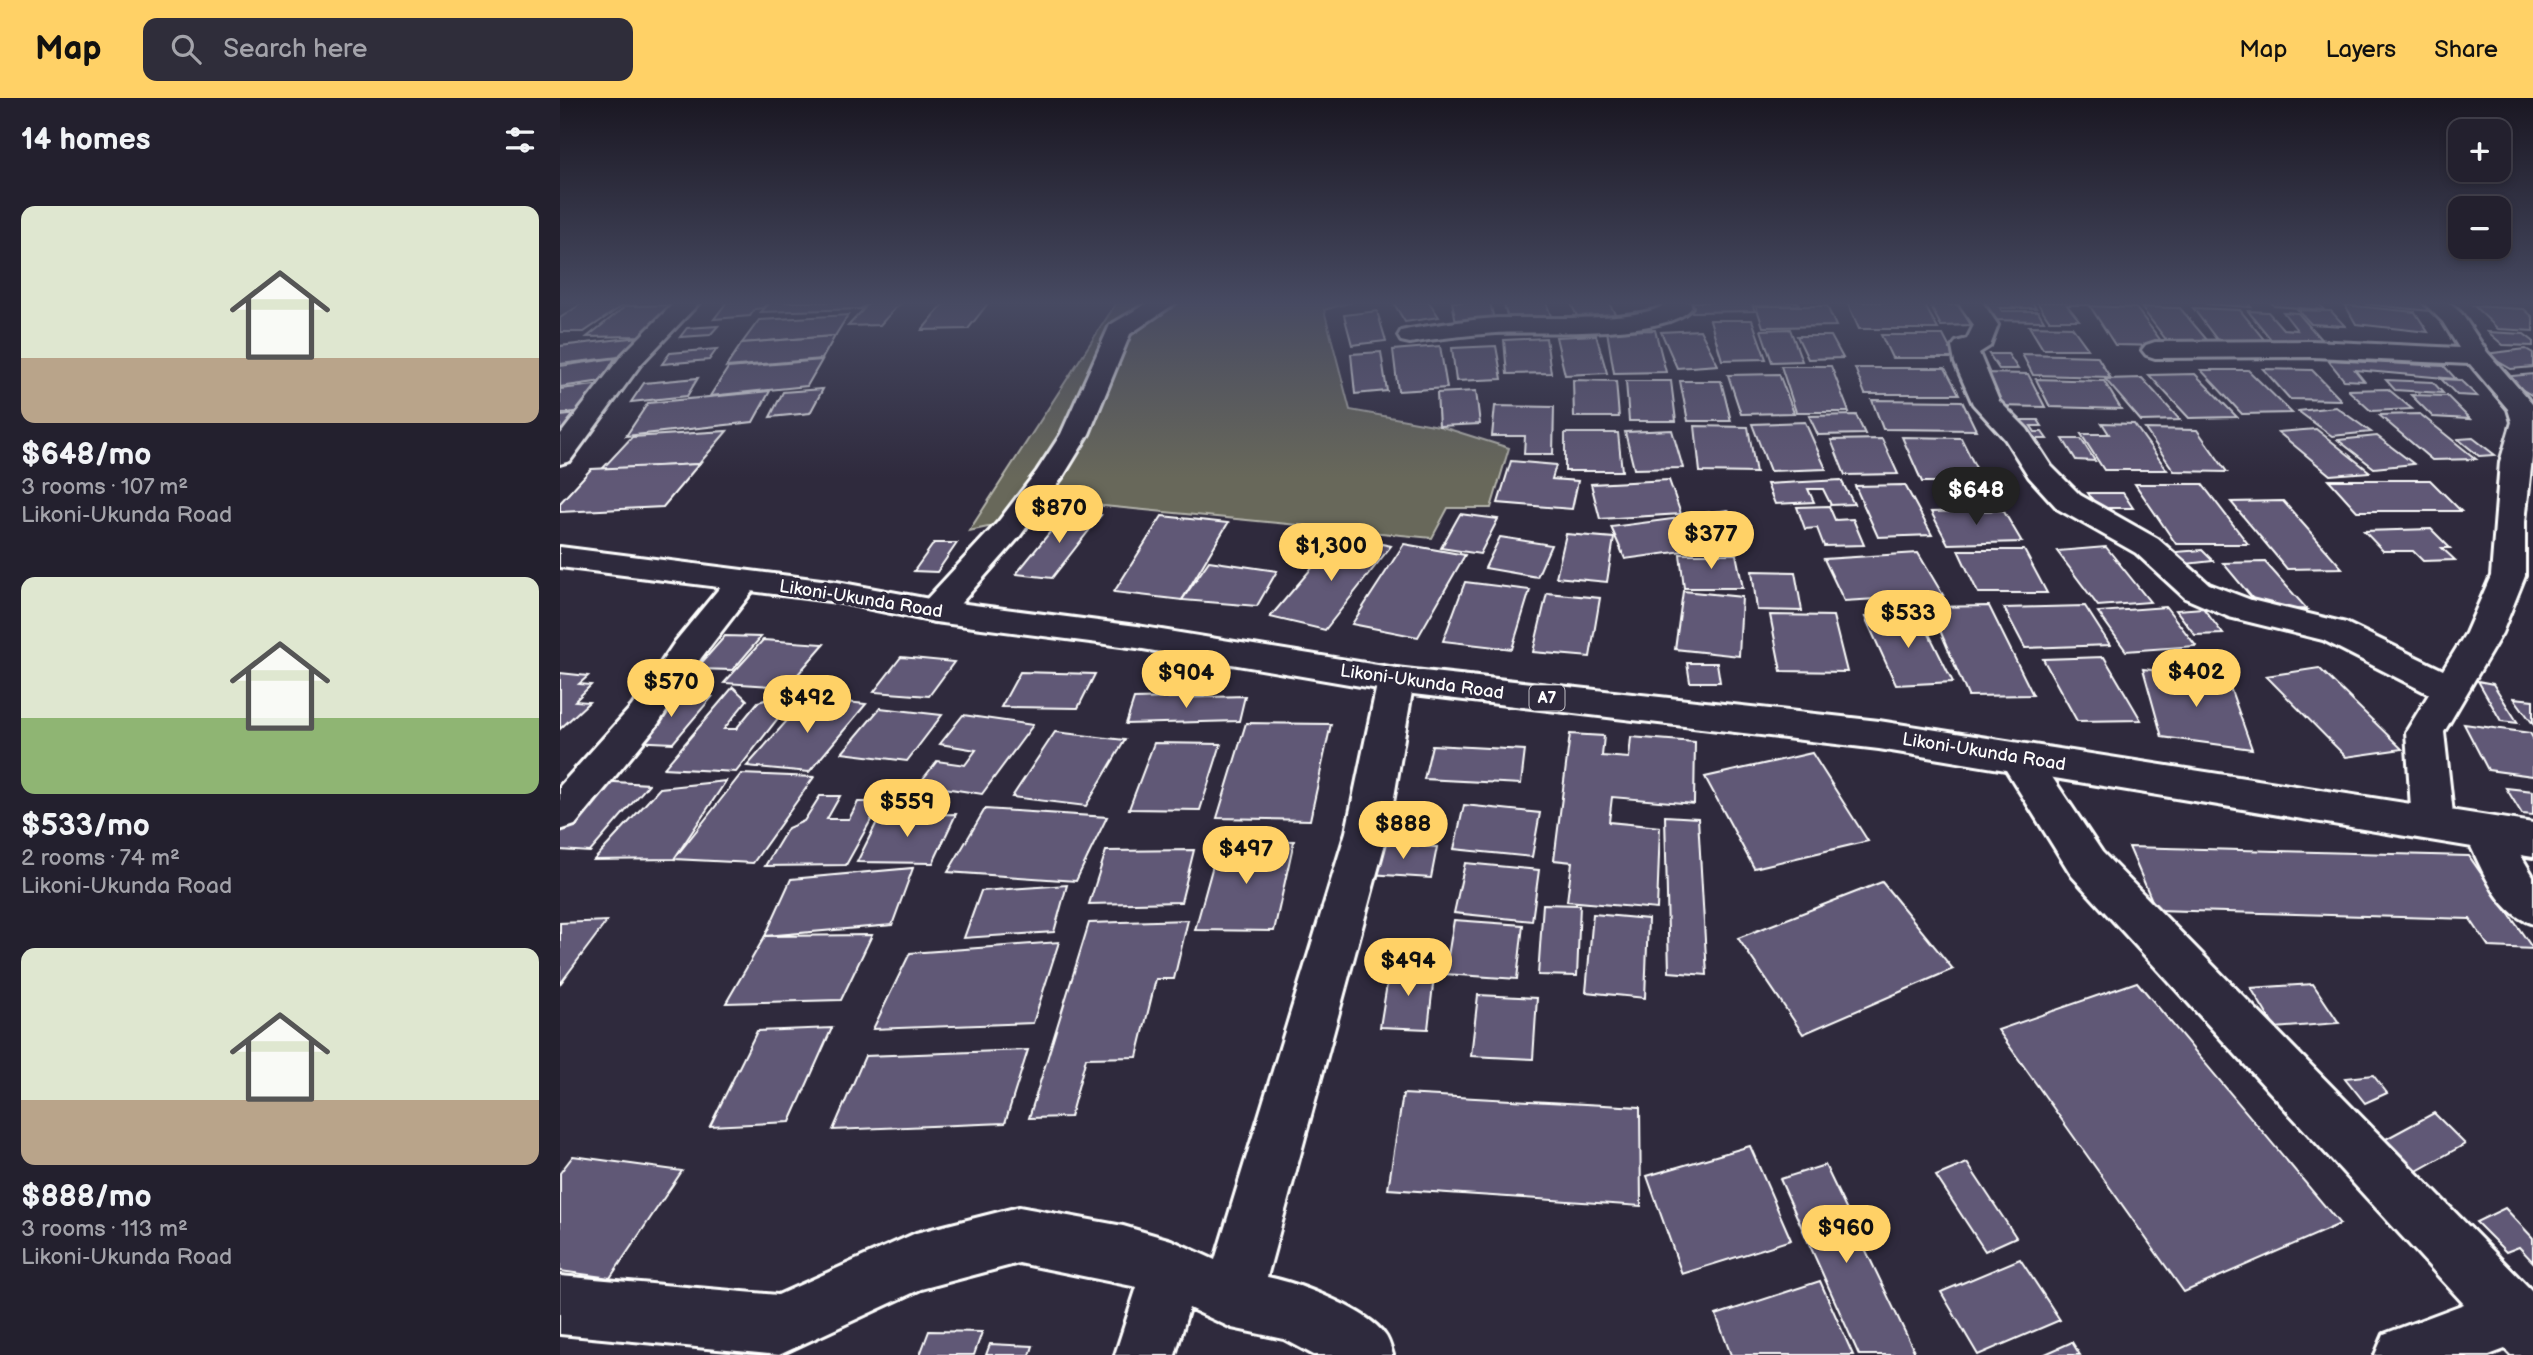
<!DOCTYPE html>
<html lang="en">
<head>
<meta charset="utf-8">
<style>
	body { margin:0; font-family:"Balsamiq Sans",sans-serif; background:#2f2d3a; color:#f1f3f6; height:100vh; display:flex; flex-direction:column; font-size:26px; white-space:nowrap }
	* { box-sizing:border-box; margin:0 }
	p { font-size:23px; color:#a3a3aa }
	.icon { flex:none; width:38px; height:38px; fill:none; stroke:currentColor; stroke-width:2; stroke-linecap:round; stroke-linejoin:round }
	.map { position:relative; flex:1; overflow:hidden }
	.sheet { display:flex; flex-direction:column; background:#23202e; width:560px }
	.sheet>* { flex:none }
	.fabs { position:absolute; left:1888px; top:21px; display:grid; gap:14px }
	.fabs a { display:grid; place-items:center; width:63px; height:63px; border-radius:14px; background:#23202e; box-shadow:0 4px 10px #0003,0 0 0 2px #403e4a; font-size:35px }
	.price { position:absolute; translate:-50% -60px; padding:0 16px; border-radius:24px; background:#ffd166; color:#111; font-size:23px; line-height:46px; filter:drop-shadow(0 2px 4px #0008) }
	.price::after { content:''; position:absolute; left:50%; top:42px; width:21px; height:16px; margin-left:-10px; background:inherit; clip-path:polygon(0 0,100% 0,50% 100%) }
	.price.current { background:#222; color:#fff }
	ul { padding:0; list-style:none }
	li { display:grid; align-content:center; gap:14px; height:371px; padding:0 21px }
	li span { display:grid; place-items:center; height:217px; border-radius:14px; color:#555 }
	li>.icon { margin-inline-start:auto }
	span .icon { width:126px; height:126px; fill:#fffc; stroke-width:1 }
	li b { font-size:30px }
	h2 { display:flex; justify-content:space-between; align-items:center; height:84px; padding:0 21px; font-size:30px }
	header { display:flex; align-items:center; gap:42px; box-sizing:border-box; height:98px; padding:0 35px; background:#ffd166; color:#111 }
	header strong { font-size:33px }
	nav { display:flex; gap:38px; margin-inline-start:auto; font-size:24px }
	.search { width:490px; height:63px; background:#2f2d3a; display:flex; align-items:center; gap:18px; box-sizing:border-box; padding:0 24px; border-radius:14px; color:#a3a3aa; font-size:26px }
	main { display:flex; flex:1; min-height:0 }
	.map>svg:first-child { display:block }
</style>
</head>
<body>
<header>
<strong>Map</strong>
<div class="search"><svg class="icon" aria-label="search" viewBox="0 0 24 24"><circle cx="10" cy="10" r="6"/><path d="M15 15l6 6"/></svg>Search here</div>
<nav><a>Map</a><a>Layers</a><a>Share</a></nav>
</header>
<main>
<section class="sheet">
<h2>14 homes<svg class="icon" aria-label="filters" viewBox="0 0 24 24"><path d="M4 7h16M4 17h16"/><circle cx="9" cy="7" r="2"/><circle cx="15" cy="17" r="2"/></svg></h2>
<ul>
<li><span style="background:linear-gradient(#dfe7d0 70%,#b9a48a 0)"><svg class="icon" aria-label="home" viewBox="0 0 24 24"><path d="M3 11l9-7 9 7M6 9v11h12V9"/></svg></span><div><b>$648/mo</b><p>3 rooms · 107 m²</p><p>Likoni-Ukunda Road</p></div></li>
<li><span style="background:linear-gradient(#dfe7d0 65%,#8fb573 0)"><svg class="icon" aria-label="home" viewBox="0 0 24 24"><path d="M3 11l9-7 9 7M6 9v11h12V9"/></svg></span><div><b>$533/mo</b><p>2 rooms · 74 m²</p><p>Likoni-Ukunda Road</p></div></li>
<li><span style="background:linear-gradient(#dfe7d0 70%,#b9a48a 0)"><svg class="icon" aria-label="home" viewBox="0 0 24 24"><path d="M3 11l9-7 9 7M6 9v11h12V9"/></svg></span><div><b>$888/mo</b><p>3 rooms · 113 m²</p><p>Likoni-Ukunda Road</p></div></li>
</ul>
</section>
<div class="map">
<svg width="1973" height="1257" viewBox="0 0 1973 1257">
	<rect width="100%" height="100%" fill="#2f2a3d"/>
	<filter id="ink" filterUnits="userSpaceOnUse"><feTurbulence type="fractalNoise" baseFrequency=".0143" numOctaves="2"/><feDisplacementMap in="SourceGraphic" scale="14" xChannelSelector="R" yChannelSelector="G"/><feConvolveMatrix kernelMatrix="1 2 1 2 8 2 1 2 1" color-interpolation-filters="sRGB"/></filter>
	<g filter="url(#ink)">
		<polygon fill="#68685a" stroke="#b4b4ac" stroke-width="2" points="557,204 792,204 764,212 790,312 879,328 949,350 931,410 888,410 872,440 533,407 409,433"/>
		<g fill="#605976" stroke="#fff" stroke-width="2">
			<polygon points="24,204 68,204 24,234 0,234 0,220"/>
			<polygon points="167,204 207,204 203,210 195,211 190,218 154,221"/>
			<polygon points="211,204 308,204 301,211 201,214"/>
			<polygon points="310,204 341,204 320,227 288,228"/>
			<polygon points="385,204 429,204 408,231 362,232"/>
			<polygon points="833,204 869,204 879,219 845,224"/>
			<polygon points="892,204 930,204 934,222 896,224"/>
			<polygon points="943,204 986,204 992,221 949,224"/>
			<polygon points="1010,204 1048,204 1056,217 1018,220"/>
			<polygon points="1129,204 1191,204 1195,213 1132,214"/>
			<polygon points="1192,204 1238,204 1239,207 1194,208"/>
			<polygon points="1287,204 1363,204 1378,231 1299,231"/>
			<polygon points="1419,204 1472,204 1476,210 1440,210 1442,213 1478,213 1484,223 1429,222"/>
			<polygon points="1477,204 1528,204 1530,207 1507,207 1519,222 1489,222"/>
			<polygon points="1646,204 1687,204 1691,209 1647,206"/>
			<polygon points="1711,204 1758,204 1764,212 1714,208"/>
			<polygon points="1805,204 1864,204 1870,213 1806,206"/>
			<polygon points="115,207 79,238 27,239 66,208"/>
			<polygon points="1370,207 1399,207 1411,227 1381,228"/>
			<polygon points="1785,207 1855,214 1868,234 1796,226"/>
			<polygon points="1196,208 1267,208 1276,228 1203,229"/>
			<polygon points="1530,208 1576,210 1605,248 1555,247"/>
			<polygon points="1914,208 1964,211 1973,219 1973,233 1938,231"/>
			<polygon points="1581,209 1620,210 1653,249 1611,248"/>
			<polygon points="1633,210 1680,212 1711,250 1661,247"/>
			<polygon points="1738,212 1771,213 1785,228 1751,226"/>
			<polygon points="817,213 826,243 792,247 784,217"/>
			<polygon points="1688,213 1708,214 1723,231 1737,232 1723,214 1738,215 1765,246 1713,244"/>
			<polygon points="288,217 275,238 182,245 199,222"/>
			<polygon points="1150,222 1192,222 1206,261 1162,262"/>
			<polygon points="158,228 150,237 120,239 127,230"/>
			<polygon points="1469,228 1512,229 1528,251 1483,251"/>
			<polygon points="1230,231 1242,263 1212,264 1201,232"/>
			<polygon points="1095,232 1106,274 1054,275 1047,233"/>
			<polygon points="1140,232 1158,267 1117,270 1101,234"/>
			<polygon points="1928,234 1964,236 1973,243 1973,248 1943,247"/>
			<polygon points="1036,237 1047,275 1005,277 996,239"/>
			<polygon points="1321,237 1383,237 1395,260 1332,260"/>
			<polygon points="275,238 262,261 166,269 182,245"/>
			<polygon points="1237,238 1271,238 1283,260 1248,261"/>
			<polygon points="79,239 67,258 0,266 0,248"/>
			<polygon points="986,240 991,275 947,276 944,242"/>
			<polygon points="880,248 887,290 838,293 833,252"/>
			<polygon points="936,248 942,281 896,283 892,250"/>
			<polygon points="157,251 149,262 102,266 110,255"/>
			<polygon points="1966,251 1973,255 1973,269 1951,271 1925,256"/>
			<polygon points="821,254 827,293 795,296 791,256"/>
			<polygon points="1429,256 1448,256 1458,271 1439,271"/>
			<polygon points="1462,256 1537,258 1550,279 1473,277"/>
			<polygon points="55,260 42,283 0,289 0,268"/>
			<polygon points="262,262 247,288 150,298 168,270"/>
			<polygon points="1768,262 1884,268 1896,281 1795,272 1804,283 1784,282"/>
			<polygon points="1221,268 1271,268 1289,314 1236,314"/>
			<polygon points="1295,270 1385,270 1399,296 1305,296"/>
			<polygon points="1703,271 1752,272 1781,302 1730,301"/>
			<polygon points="1641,272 1688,272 1732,315 1682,316"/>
			<polygon points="1423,275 1468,276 1485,309 1439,308"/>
			<polygon points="1219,276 1234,315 1181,316 1168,277"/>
			<polygon points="1635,276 1677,319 1629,320 1589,277"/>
			<polygon points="1973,276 1973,298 1941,279"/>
			<polygon points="138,280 127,298 71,304 84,285"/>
			<polygon points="1582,280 1620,322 1581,323 1545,281"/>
			<polygon points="1476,281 1544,283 1561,311 1490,309"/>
			<polygon points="1881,281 1900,282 1917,298 1897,297"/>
			<polygon points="1013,282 1056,283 1059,319 1014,319"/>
			<polygon points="1826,282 1873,284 1883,295 1835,292"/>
			<polygon points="1066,283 1111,283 1116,323 1069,323"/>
			<polygon points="1120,283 1161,283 1171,323 1128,323"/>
			<polygon points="44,286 27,312 0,316 0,291"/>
			<polygon points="263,291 250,315 210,319 223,294"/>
			<polygon points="1828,291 1852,311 1811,313 1788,292"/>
			<polygon points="210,293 193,324 66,338 88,305"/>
			<polygon points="916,293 920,326 879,328 877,295"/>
			<polygon points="1851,297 1887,298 1910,321 1873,319"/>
			<polygon points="1312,302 1402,303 1416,332 1323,331"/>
			<polygon points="935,308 994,309 993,356 964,356 965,338 932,338"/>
			<polygon points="1776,309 1811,334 1772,338 1738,313"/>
			<polygon points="18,316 0,340 0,318"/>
			<polygon points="1860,316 1916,361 1872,362 1819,317"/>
			<polygon points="1296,317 1305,336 1258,337 1249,318"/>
			<polygon points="1458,322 1478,322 1482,328 1471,328 1475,334 1482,334 1487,341 1470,341"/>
			<polygon points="1245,324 1266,371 1210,373 1192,326"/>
			<polygon points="1542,325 1574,326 1607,372 1544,372 1521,336 1549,336"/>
			<polygon points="1135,328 1188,329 1196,375 1140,374"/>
			<polygon points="1585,331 1637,332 1667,374 1614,373"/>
			<polygon points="1756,331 1810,374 1770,377 1718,334"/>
			<polygon points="1112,332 1123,370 1074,371 1065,334"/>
			<polygon points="167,333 139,366 42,371 72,339"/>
			<polygon points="1005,335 1058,335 1062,373 1005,373"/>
			<polygon points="1817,338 1854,366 1814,370 1778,342"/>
			<polygon points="1342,339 1401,340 1423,384 1362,384"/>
			<polygon points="1913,340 1935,357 1919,358 1898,341"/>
			<polygon points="1322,341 1338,376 1285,377 1271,342"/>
			<polygon points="1503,341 1521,341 1535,363 1516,362"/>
			<polygon points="951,363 996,367 992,381 1018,383 1012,411 938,405"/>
			<polygon points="139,366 103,409 0,414 0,405 31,371"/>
			<polygon points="1109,382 1121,416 1040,421 1031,386"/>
			<polygon points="1281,382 1294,406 1271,407 1263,391 1248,391 1254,404 1215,406 1207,386"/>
			<polygon points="1769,382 1870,382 1901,413 1797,413"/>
			<polygon points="1575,386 1642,386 1688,446 1616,446"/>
			<polygon points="1345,387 1372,437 1318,439 1295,388"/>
			<polygon points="1528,395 1563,395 1573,410 1538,410"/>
			<polygon points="1723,403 1782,470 1727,471 1671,404"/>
			<polygon points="1269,408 1275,422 1293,421 1304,447 1264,448 1257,430 1245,431 1237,409"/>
			<polygon points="1168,412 1186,446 1161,449 1144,415"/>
			<polygon points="1443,412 1462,444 1388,446 1371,414"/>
			<polygon points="507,413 541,417 492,480 456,476"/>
			<polygon points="900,416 938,421 920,456 881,450"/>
			<polygon points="602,418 668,425 622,502 554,494"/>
			<polygon points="1135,418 1153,449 1065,461 1051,429"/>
			<polygon points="1871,431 1890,450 1882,450 1895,462 1863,463 1853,453 1823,453 1804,433"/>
			<polygon points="1006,436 1054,440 1047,484 996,479"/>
			<polygon points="780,437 831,448 765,532 710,519"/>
			<polygon points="940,439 991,447 977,479 925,470"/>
			<polygon points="374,445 397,445 377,474 354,473"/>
			<polygon points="844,446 905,457 858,539 792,526"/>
			<polygon points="1546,449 1590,504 1538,508 1497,453"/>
			<polygon points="1398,452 1464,452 1487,495 1418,495"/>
			<polygon points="1642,452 1653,463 1626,466 1615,454"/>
			<polygon points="1358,455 1383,497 1284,503 1264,461"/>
			<polygon points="1120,456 1176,456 1183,490 1124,490"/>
			<polygon points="649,463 717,473 697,508 622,502"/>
			<polygon points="1705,464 1747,511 1703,513 1663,465"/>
			<polygon points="1192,473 1235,474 1242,513 1197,512"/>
			<polygon points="905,484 970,492 952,551 883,543"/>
			<polygon points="1123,493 1182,499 1179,558 1115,551"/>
			<polygon points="987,495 1040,500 1030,559 973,554"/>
			<polygon points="1429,508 1473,597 1408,598 1370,509"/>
			<polygon points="1525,508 1550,547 1465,550 1444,510"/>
			<polygon points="1606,509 1636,548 1566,553 1538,514"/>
			<polygon points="1643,510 1663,536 1635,537 1616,512"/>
			<polygon points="1359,516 1393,584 1336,587 1305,519"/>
			<polygon points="1210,517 1273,518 1287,574 1221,573"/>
			<polygon points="165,538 201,539 173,572 136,571"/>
			<polygon points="203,542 264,546 227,589 164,585"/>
			<polygon points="341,559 394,564 369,598 314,594"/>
			<polygon points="1544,559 1581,622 1517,623 1483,561"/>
			<polygon points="1127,565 1157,565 1160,584 1130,584"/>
			<polygon points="1759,570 1842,651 1786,659 1706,578"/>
			<polygon points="1583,571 1667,581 1692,651 1602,639"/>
			<polygon points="460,574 535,576 518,610 441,609"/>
			<polygon points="0,575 28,578 19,586 31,587 15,603 29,604 0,631"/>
			<polygon points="1918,583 1933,586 1958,625 1941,623"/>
			<polygon points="173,589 187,602 164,631 176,631 198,604 240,592 176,674 104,670"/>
			<polygon points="111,597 152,599 113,645 70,643"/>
			<polygon points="685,598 679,623 566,626 574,601"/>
			<polygon points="247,600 306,606 249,674 187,668"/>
			<polygon points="1954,600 1973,602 1973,626"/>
			<polygon points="320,610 382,617 347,663 282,655"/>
			<polygon points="403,617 473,627 422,696 359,686 377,663 405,667 416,652 380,646"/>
			<polygon points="686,625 771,626 750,722 657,720"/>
			<polygon points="1904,626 1970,635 1973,640 1973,678 1928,672"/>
			<polygon points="495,634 565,642 526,708 452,699"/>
			<polygon points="1010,636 1044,638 1042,658 1069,660 1071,639 1135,644 1134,706 1052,699 1049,724 1100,729 1097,811 1007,803 1012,764 994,762"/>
			<polygon points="594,645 661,646 640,712 569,711"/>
			<polygon points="872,647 965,652 961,686 864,681"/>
			<polygon points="1252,655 1308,743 1194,770 1145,679"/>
			<polygon points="181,676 254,679 193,765 114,761"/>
			<polygon points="37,683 89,686 30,754 0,752 0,724"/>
			<polygon points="166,683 114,761 34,762 100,690"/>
			<polygon points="1946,690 1973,693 1973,717 1962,716"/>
			<polygon points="260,698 280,698 267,721 289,721 298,704 321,704 286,767 205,768 228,730 244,723"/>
			<polygon points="904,707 980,715 972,759 894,751"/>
			<polygon points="827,708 877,711 872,735 822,732"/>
			<polygon points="425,711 547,719 516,783 388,774"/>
			<polygon points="396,716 373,765 297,764 320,718"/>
			<polygon points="1105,718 1138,720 1147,877 1109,874"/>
			<polygon points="660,742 734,743 714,833 635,832"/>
			<polygon points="816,745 877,749 871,780 809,776"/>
			<polygon points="1569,749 1909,758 1973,851 1929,849 1910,821 1596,812"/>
			<polygon points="634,752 621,804 529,806 546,753"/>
			<polygon points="905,765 979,772 972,823 894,815"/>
			<polygon points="353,770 332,827 205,838 231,781"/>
			<polygon points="1322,784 1393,871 1243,936 1178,840"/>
			<polygon points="507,787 494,834 404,840 421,793"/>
			<polygon points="983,806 1020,807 1017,878 978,877"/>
			<polygon points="1033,816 1088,821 1085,900 1026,894"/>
			<polygon points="628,822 614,881 596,881 577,959 526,960 510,1019 469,1020 529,825"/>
			<polygon points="894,822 963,827 957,881 885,876"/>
			<polygon points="47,823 0,886 0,825"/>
			<polygon points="312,837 281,902 166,905 205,838"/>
			<polygon points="499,844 473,925 313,931 350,855"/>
			<polygon points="830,868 875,869 868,931 820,929"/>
			<polygon points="1577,884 1780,1126 1624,1194 1438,932"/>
			<polygon points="1753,886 1779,925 1715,930 1691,890"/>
			<polygon points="918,897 977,900 973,961 911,958"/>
			<polygon points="272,930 230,1024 150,1028 197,933"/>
			<polygon points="468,952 445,1025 273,1032 305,958"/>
			<polygon points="1813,977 1827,995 1805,1005 1785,980"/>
			<polygon points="843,996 1080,1009 1081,1108 828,1091"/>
			<polygon points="1874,1015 1905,1046 1853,1075 1822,1043"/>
			<polygon points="1190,1048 1231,1142 1122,1176 1087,1078"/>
			<polygon points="13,1058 122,1073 50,1180 0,1173 0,1075"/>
			<polygon points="1407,1065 1456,1139 1425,1153 1376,1078"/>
			<polygon points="1265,1067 1356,1257 1299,1257 1220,1081"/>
			<polygon points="1945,1110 1973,1140 1973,1164 1959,1149 1946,1154 1916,1124"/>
			<polygon points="1460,1161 1500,1222 1418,1257 1381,1194"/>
			<polygon points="1260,1183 1293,1257 1171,1257 1156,1217"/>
			<polygon points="369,1233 422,1234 414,1257 360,1257"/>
			<polygon points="1512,1244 1520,1257 1483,1257"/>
			<polygon points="430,1246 473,1248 470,1257 426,1257"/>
		</g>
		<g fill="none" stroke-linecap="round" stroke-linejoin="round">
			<g stroke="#fff" stroke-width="6">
				<g id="minor">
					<polygon points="115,204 139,205 80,267 10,363 0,366 0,337 62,257"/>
					<polygon points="589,204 617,204 570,236 529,336 504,377 460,438 387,521 375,524 363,521 358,513 363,505 438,424 477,373 501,336 550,227"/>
					<path d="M1106 204H1130L1132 209C1110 241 976 233 936 235 907 237 879 240 850 245L841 243 838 238 841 233 850 231C879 226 908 222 937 220 965 219 1095 225 1106 204Z"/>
					<polygon points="1398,204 1422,204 1438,227 1430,248 1419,255 1439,303 1467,331 1491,368 1520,397 1598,441 1649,486 1691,502 1786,525 1883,572 1906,535 1931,478 1940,364 1952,324 1948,311 1910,266 1753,259 1595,260 1586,257 1582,252 1586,247 1595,244 1753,243 1899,250 1883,224 1863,204 1888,204 1901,215 1927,254 1973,307 1973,351 1965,424 1965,478 1942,535 1884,634 1894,725 1888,736 1873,741 1858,736 1852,725 1846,634 1869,596 1763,542 1669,519 1625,500 1576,455 1498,411 1469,379 1445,341 1413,306 1395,265 1392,249 1396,244 1407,241 1414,227"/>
					<polygon points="183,473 195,476 200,483 195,490 141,560 98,626 15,727 0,732 0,688 72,608 115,544 171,476"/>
					<path d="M836 570 849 573 854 582 828 734 707 1179C736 1184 809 1212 825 1237 829 1242 831 1251 833 1257H754L724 1241 672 1230 629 1210 615 1257H555L577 1189 459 1165 361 1191 219 1257 0 1236V1178L218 1197 356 1135 459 1109 563 1128 611 1142 655 1162 786 734 818 582 823 573Z"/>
					<polygon points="1458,645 1472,649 1542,754 1973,1194 1973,1257 1951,1257 1945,1251 1929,1257 1815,1257 1824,1236 1904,1206 1512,778 1438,659 1444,649"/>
					<path d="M1925 718 1940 722 1973 778V826C1935 814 1921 767 1904 734L1910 722Z"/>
				</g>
			</g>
			<g stroke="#fff" stroke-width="6">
				<polygon id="trunk" points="0,449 277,484 375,502 577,528 836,570 1319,623 1973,725 1973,759 1319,651 836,594 577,550 375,524 277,504 0,469"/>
			</g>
			<use href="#minor" fill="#2f2a3d" fill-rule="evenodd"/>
			<use href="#trunk" fill="#2f2a3d" fill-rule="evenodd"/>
		</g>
	</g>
	<linearGradient id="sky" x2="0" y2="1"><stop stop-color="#1a1722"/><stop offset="0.54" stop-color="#474a62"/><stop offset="1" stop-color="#474a62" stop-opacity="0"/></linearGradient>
	<rect width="1973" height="380" fill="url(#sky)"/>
	<g text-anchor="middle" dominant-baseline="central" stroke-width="7" stroke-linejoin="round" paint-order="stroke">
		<rect fill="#2f2a3d" stroke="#c1bfc5" stroke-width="2" x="969.5" y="587.5" width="35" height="25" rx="5"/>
		<g font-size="16" font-weight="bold" fill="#fff">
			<text x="987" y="600">A7</text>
		</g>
		<g font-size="18" fill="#fff" stroke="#2f2a3d">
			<text transform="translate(301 501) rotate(9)">Likoni-Ukunda Road</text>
			<text transform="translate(862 584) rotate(8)">Likoni-Ukunda Road</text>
			<text transform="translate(1424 654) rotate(9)">Likoni-Ukunda Road</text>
		</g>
	</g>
</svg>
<div class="fabs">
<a>+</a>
<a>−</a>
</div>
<b class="price current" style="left:1416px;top:429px">$648</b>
<b class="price" style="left:499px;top:447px">$870</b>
<b class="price" style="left:1151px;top:473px">$377</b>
<b class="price" style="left:771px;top:485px">$1,300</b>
<b class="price" style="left:1348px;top:552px">$533</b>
<b class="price" style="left:1636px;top:611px">$402</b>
<b class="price" style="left:626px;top:612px">$904</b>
<b class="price" style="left:111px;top:621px">$570</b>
<b class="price" style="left:247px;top:637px">$492</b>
<b class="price" style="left:347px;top:741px">$559</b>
<b class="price" style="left:843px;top:763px">$888</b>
<b class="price" style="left:686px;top:788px">$497</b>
<b class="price" style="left:848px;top:900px">$494</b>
<b class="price" style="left:1286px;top:1167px">$960</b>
</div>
</main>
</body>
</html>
